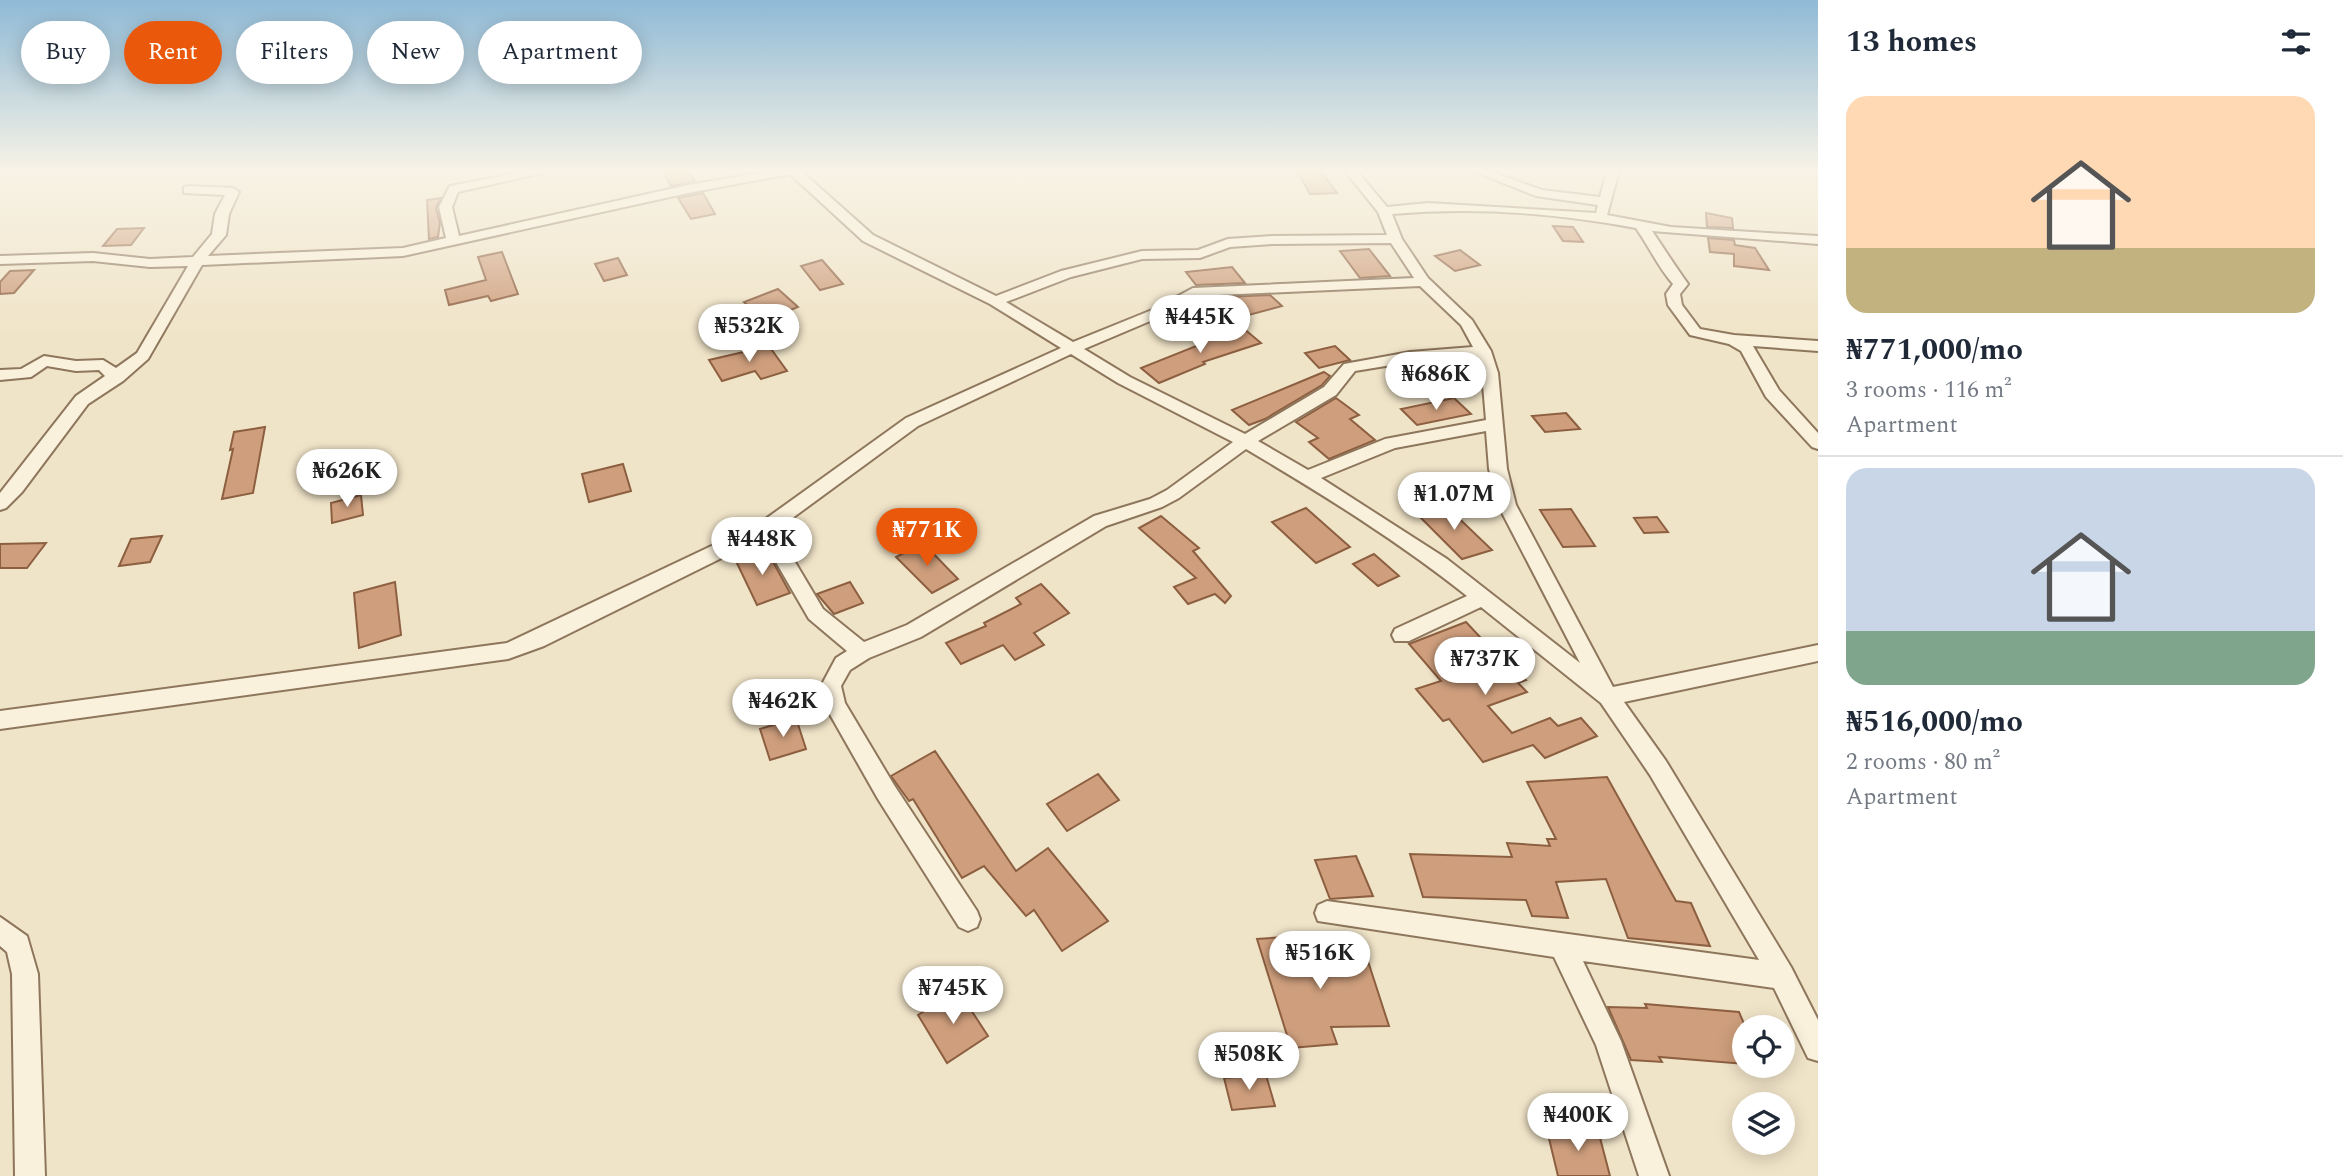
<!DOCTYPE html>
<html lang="en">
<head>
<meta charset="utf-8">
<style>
	body { margin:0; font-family:Spectral,serif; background:#f2f2f3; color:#1f2937; height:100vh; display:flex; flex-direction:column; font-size:26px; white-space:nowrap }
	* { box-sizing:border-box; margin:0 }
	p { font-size:23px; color:#747a83 }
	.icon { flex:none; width:38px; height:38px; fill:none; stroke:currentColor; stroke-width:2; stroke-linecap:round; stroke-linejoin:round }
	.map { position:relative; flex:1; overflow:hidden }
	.side { display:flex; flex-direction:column; background:#fff; width:525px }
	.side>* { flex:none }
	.hud { position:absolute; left:21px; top:21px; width:665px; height:63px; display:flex; gap:14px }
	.fabs { position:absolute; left:1732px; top:1015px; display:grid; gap:14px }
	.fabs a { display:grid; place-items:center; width:63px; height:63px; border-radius:50%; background:#fff; box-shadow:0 4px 18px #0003; font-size:35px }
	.price { position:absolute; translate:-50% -60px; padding:0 16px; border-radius:24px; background:#fff; color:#222; font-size:23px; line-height:46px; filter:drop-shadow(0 2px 4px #0008) }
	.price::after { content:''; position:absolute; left:50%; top:42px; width:21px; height:16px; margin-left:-10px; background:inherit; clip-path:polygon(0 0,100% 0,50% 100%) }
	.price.current { background:#ea580c; color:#fff }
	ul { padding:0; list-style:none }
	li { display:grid; align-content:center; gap:14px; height:371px; padding:0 28px }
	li+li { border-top:2px solid #e0e1e3 }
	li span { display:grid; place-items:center; height:217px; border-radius:21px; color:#555 }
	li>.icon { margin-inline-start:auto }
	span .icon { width:126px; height:126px; fill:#fffc; stroke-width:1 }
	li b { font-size:30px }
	h2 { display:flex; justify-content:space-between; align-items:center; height:84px; padding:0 28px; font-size:30px }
	.tag { padding:0 24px; border-radius:32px; background:#fff; box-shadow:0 4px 18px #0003; font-size:24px; line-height:63px }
	.tag.current { background:#ea580c; color:#fff }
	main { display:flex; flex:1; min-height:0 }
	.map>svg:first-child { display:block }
</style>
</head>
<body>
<main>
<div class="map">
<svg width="1818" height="1176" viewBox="0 0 1818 1176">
	<rect width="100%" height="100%" fill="#f0e4c8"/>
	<g fill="#cf9f7d" stroke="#8d5f41" stroke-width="2">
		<polygon points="662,171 689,171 695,181 671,186"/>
		<polygon points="1297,171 1321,171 1337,193 1310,194"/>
		<polygon points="703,193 715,214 691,219 678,198"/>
		<polygon points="441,198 436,208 440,223 438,237 429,239 427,200"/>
		<polygon points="1706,213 1732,218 1733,228 1707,227"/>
		<polygon points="1553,226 1573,227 1583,242 1563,241"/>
		<polygon points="144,228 131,245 103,246 117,229"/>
		<polygon points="1708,238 1734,240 1735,245 1755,248 1769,270 1734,266 1734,254 1710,252"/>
		<polygon points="1369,249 1390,276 1360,278 1340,251"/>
		<polygon points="1460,250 1480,265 1455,271 1435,256"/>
		<polygon points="502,252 518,294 491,301 488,296 449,305 445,290 486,280 478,257"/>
		<polygon points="618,258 627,275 604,281 595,264"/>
		<polygon points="822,260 843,284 820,290 801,266"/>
		<polygon points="1232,267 1245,283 1196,285 1186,272"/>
		<polygon points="34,270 14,293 0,294 0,282 10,271"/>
		<polygon points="778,289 798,307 764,321 744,302"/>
		<polygon points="1270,295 1282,306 1245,316 1226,297"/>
		<polygon points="1243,328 1261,343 1203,362 1205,364 1159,383 1141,368 1199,345 1197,343"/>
		<polygon points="769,346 787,371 761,379 755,371 722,381 709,360"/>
		<polygon points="1335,346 1350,360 1319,368 1305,353"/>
		<polygon points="1324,372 1330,376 1322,385 1265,419 1249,425 1232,410"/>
		<polygon points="1336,398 1359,415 1350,419 1375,440 1329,459 1309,442 1318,438 1296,422"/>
		<polygon points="1454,398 1471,414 1417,425 1401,409"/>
		<polygon points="1566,413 1580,429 1545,432 1532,416"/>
		<polygon points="265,427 253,493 222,499 233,449 230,450 234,432"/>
		<polygon points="623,464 631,491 589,502 582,474"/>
		<polygon points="361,495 363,515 332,523 331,503"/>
		<polygon points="1445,505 1492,550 1462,559 1416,513"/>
		<polygon points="1306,508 1350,547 1316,563 1272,522"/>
		<polygon points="1571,509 1595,546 1563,547 1540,510"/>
		<polygon points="1161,516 1199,548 1193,551 1231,596 1225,603 1215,594 1188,604 1174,587 1196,578 1139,528"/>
		<polygon points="1657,517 1668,532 1644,533 1634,518"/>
		<polygon points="162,536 150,562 119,566 131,539"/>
		<polygon points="46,543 27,568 0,568 0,544"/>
		<polygon points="923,543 958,579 932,593 896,557"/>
		<polygon points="766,549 790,593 757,605 735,559"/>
		<polygon points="1374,554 1399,576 1378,586 1353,564"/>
		<polygon points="395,582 401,635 359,648 354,593"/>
		<polygon points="850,582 863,603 834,614 817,594"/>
		<polygon points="1041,584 1069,613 1034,633 1044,645 1015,660 1003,645 961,664 946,643 986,626 984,623 1021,604 1016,598"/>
		<polygon points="1466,622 1506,665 1510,663 1526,680 1518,683 1527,692 1488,706 1512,733 1550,718 1558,726 1581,718 1597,736 1545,758 1533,745 1483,762 1449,719 1443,721 1416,689 1441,681 1409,644"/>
		<polygon points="796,718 806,749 770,760 760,729"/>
		<polygon points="935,751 1016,871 1048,848 1108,921 1062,951 1034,910 1026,916 984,866 962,878 913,799 909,801 891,776"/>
		<polygon points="1098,774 1119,800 1067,831 1047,804"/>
		<polygon points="1607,777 1676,901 1691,903 1710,946 1628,938 1606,879 1556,882 1568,918 1532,916 1526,900 1423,897 1410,854 1512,857 1507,843 1550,846 1547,839 1556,839 1527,782"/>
		<polygon points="1356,856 1373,896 1330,899 1315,860"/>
		<polygon points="1299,936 1305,953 1365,952 1389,1026 1331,1027 1337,1044 1291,1048 1257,939"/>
		<polygon points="958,990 988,1036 947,1063 918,1015"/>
		<polygon points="1645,1004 1739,1012 1745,1026 1745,1064 1659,1057 1662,1062 1631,1060 1608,1007 1647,1008"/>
		<polygon points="1266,1075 1275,1106 1232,1110 1224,1078"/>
		<polygon points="1546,1126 1599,1134 1610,1176 1558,1176"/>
	</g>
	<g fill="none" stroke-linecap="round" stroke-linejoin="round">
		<g stroke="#8d765c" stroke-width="4">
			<g id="minor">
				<path d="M529 171H551L458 192 452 207 459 236 688 185 771 171H801L873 235 996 296 1061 271 1142 251 1198 250 1228 239 1272 236 1387 235 1378 212 1345 171H1357L1387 207 1428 203 1596 213 1598 205 1536 196 1473 171H1489L1542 190 1600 197 1607 171H1619L1607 215 1671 227 1818 236V244L1652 231C1665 250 1675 266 1688 284L1680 294 1682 305 1700 329 1734 335 1818 341V351L1753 346 1779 390 1818 433V449L1812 447 1766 397 1741 351 1729 344 1690 335 1668 305 1666 294 1673 284C1658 267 1650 248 1636 228 1557 213 1472 207 1392 214L1402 239 1428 278 1472 320 1491 351 1498 373 1507 469 1516 505 1613 687 1818 645V661L1624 702 1666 761 1791 967 1818 1020V1061L1808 1058 1774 988 1583 961 1621 1041 1669 1176H1639L1596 1045 1554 957 1318 921 1315 913 1318 905 1327 901 1759 960 1650 775 1601 703 1481 607 1409 641H1395L1392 635 1395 629 1467 596C1398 541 1322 494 1246 449L1179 498 1162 507 1106 526 921 637 869 658 850 670 841 686 845 703 894 785 977 911 980 919 977 927 968 931 959 927 878 799 828 711 821 686 836 658 847 651 809 619 762 538 544 646 508 659 0 729V711L507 643 760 523 906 418 1061 348 990 304 863 241 790 174 688 193 403 256 202 265 148 359 123 381 88 404 22 492 6 508 0 510V493L76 396 105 376 99 370 76 371 47 366 31 377 0 380V370L21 369 44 356 76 361 103 360 116 368 137 353 188 266 150 267 93 261 0 264V256L93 253 150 259 193 257 212 234 215 214 225 195 184 193V187L188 186 233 188 239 192 229 214 226 235 208 256 403 248 446 238 439 207 450 186ZM1391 243 1414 278 1193 288 1152 310 1073 342 1006 302 1071 277 1142 259 1200 258 1230 247 1272 244ZM1420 286 1461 325 1473 347 1410 352 1344 364 1324 387 1245 434 1130 377 1084 349 1162 316 1196 296ZM1071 354 1118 383 1233 442 1167 490 1150 499 1094 516 907 625 864 642 823 609 776 530 918 426ZM1477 356 1482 373 1486 420 1385 439 1308 470 1258 441 1336 395 1355 371 1410 362ZM1486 431 1489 469 1498 505 1580 663 1447 559 1321 478 1395 448Z"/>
				<polygon points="0,917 27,936 38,974 45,1176 15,1176 12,974 7,952 0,946"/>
			</g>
		</g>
		<use href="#minor" fill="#faf1dc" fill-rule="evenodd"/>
	</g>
	<linearGradient id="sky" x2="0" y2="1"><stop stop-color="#8fbad6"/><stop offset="0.51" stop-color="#f8f3e6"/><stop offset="1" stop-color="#f8f3e6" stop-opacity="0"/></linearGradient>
	<rect width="1818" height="335" fill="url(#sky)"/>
</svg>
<div class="fabs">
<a><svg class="icon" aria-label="locate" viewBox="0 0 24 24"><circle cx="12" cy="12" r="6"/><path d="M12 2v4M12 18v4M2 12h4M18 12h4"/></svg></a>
<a><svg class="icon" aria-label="layers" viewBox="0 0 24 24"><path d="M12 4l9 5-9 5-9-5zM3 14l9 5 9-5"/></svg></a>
</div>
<b class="price" style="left:1200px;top:355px">₦445K</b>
<b class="price" style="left:749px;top:364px">₦532K</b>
<b class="price" style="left:1436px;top:412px">₦686K</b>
<b class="price" style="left:347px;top:509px">₦626K</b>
<b class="price" style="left:1454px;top:532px">₦1.07M</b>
<b class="price current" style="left:927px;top:568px">₦771K</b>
<b class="price" style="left:762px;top:577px">₦448K</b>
<b class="price" style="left:1485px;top:697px">₦737K</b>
<b class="price" style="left:783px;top:739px">₦462K</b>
<b class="price" style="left:1320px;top:991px">₦516K</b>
<b class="price" style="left:953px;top:1026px">₦745K</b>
<b class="price" style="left:1249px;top:1092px">₦508K</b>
<b class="price" style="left:1578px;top:1153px">₦400K</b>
<div class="hud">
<a class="tag">Buy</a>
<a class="tag current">Rent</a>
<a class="tag">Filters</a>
<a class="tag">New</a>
<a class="tag">Apartment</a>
</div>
</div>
<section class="side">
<h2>13 homes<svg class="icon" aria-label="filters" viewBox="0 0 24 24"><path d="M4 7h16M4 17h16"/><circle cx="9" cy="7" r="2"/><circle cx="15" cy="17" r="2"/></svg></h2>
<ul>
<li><span style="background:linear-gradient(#ffd9b3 70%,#c2b280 0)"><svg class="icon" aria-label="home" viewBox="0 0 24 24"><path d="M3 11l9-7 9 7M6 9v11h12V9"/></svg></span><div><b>₦771,000/mo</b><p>3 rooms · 116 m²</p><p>Apartment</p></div></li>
<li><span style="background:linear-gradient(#c9d6e8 75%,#7fa58c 0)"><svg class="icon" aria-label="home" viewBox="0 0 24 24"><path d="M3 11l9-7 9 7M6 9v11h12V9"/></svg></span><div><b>₦516,000/mo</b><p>2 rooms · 80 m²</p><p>Apartment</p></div></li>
</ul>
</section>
</main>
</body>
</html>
